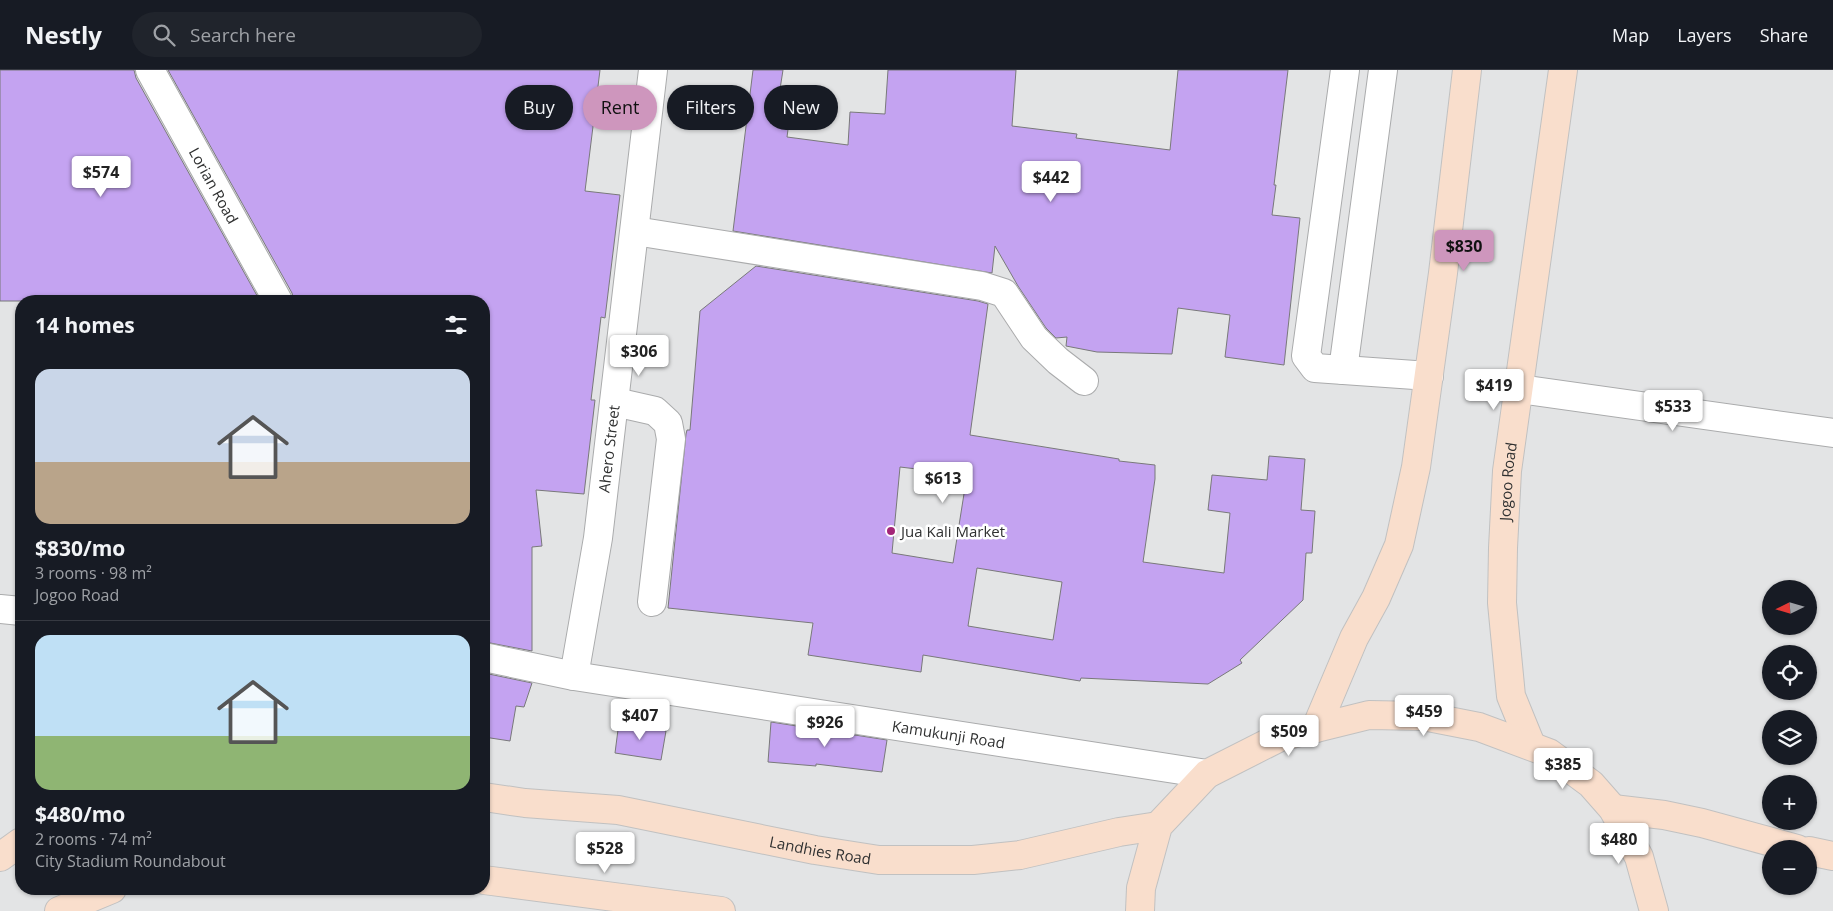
<!DOCTYPE html>
<html lang="en">
<head>
<meta charset="utf-8">
<style>
	body { margin:0; font-family:"Open Sans",sans-serif; background:#20242c; color:#f1f3f6; height:100vh; display:flex; flex-direction:column; font-size:19px; white-space:nowrap }
	* { box-sizing:border-box; margin:0 }
	p { font-size:16px; color:#9ea1a6 }
	.icon { flex:none; width:28px; height:28px; fill:none; stroke:currentColor; stroke-width:2; stroke-linecap:round; stroke-linejoin:round }
	.map { position:relative; flex:1; overflow:hidden }
	.panel { position:absolute; left:15px; top:225px; width:475px; height:600px; display:flex; flex-direction:column; background:#171b24; border-radius:20px; box-shadow:0 1px 4px #0004 }
	.panel>* { flex:none }
	.banner { position:absolute; left:505px; top:15px; width:475px; height:45px; display:flex; gap:10px }
	.needle { width:32px; rotate:265deg }
	.tools { position:absolute; left:1762px; top:510px; display:grid; gap:10px }
	.tools a { display:grid; place-items:center; width:55px; height:55px; border-radius:50%; background:#171b24; box-shadow:0 1px 4px #0004; font-size:25px }
	.price { position:absolute; translate:-50% -42px; padding:0 11px; border-radius:5px; background:#fff; color:#222; font-size:16px; line-height:32px; filter:drop-shadow(0 1px 2px #0008) }
	.price::after { content:''; position:absolute; left:50%; top:30px; width:15px; height:11px; margin-left:-8px; background:inherit; clip-path:polygon(0 0,100% 0,50% 100%) }
	.price.selected { background:#ce96bd; color:#111 }
	ul { padding:0; list-style:none }
	li { display:grid; align-content:center; gap:10px; height:265px; padding:0 20px }
	li+li { border-top:1px solid #363941 }
	li span { display:grid; place-items:center; height:155px; border-radius:15px; color:#555 }
	li>.icon { margin-inline-start:auto }
	span .icon { width:90px; height:90px; fill:#fffc; stroke-width:1 }
	li b { font-size:21px }
	h2 { display:flex; justify-content:space-between; align-items:center; height:60px; padding:0 20px; font-size:21px }
	.pill { padding:0 18px; border-radius:22px; background:#171b24; box-shadow:0 1px 4px #0004; font-size:18px; line-height:45px }
	.pill.selected { background:#ce96bd; color:#111 }
	header { display:flex; align-items:center; gap:30px; box-sizing:border-box; height:70px; padding:0 25px; background:#171b24; border-bottom:1px solid #363941 }
	header strong { font-size:24px }
	nav { display:flex; gap:28px; margin-inline-start:auto; font-size:18px }
	.search { width:350px; height:45px; background:#20242c; display:flex; align-items:center; gap:12px; box-sizing:border-box; padding:0 18px; border-radius:28px; color:#9ea1a6; font-size:19px }
	.map>svg:first-child { display:block }
</style>
</head>
<body>
<header>
<strong>Nestly</strong>
<div class="search"><svg class="icon" aria-label="search" viewBox="0 0 24 24"><circle cx="10" cy="10" r="6"/><path d="M15 15l6 6"/></svg>Search here</div>
<nav><a>Map</a><a>Layers</a><a>Share</a></nav>
</header>
<div class="map">
<svg width="1833" height="841" viewBox="0 0 1833 841">
	<rect width="100%" height="100%" fill="#e3e4e5"/>
	<g fill="#c4a3f1" stroke="#79797a" fill-rule="evenodd">
		<polygon points="0,0 134,0 136,8 260,231 0,231"/>
		<polygon points="168,0 600,0 585,121 620,125 605,248 601,247 591,330 595,330 584,424 536,420 542,476 532,477 532,581 485,572 484,526 484,231 294,231 292,223"/>
		<polygon points="753,0 783,0 775,51 789,52 787,67 848,75 850,42 885,44 888,0 1016,0 1012,56 1077,64 1076,68 1170,80 1178,0 1288,0 1274,115 1276,115 1272,145 1300,148 1284,295 1225,287 1230,245 1178,238 1172,284 1097,282 1066,276 1067,267 1056,268 1046,258 1018,216 995,176 992,203 733,161"/>
		<path d="M756 196 978 231 988 234 970 365 1119 389V391L1155 395V409L1143 492 1224 503 1230 443 1208 440 1212 405 1267 410 1269 386 1305 389 1301 440 1315 441 1312 483H1306L1303 530 1240 590 1242 593 1208 614 1081 608 1080 611 923 585 921 602 808 585 813 553 668 538 686 364 687 360H690L700 241ZM900 397 967 405 953 493 892 483ZM977 498 1062 512 1053 570 968 556Z"/>
		<polygon points="484,603 532,613 524,637 516,636 510,671 484,667"/>
		<polygon points="619,652 666,661 661,690 615,683"/>
		<polygon points="771,652 887,670 882,702 816,694 816,696 768,692"/>
	</g>
	<g fill="none" stroke-linecap="round" stroke-linejoin="round">
		<g stroke="#aaabac" stroke-width="30">
			<g id="minor">
				<path id="s1" d="M150 0 278 231"/>
				<polyline points="1345,0 1306,286 1315,298 1429,306"/>
				<polyline points="635,161 982,216 1004,223 1034,268 1058,291 1084,311"/>
				<polyline points="1343,300 1383,0"/>
				<polyline points="1519,319 1833,363"/>
				<polyline points="615,332 655,341 668,353 671,369 652,532"/>
				<polyline points="0,539 21,541"/>
				<path id="s2" d="M484 587 574 606 1207 704"/>
				<path id="s3" d="M574 606 598 468 653 0"/>
			</g>
		</g>
		<g stroke="#c1c1c1" stroke-width="30">
			<g id="major">
				<polyline points="1316,658 1354,568 1376,528 1399,475 1416,397 1443,203 1467,0"/>
				<path id="s4" d="M1531 675 1511 626 1502 533 1503 478 1507 401 1563 0"/>
				<path id="s5" d="M484 727 525 733 618 740 815 780 879 790H973L1020 785 1119 762 1158 756"/>
				<polyline points="1613,739 1664,745 1702,753 1797,779"/>
				<polyline points="1809,781 1833,786"/>
				<polyline points="0,787 21,772"/>
				<polyline points="484,810 721,841"/>
				<polyline points="59,841 112,819"/>
				<polyline points="1140,841 1141,818 1158,756 1207,704 1280,667 1369,645 1423,646 1479,657 1549,683 1591,714 1613,739 1639,787 1654,841"/>
			</g>
		</g>
		<use href="#minor" stroke="#fff" stroke-width="28"/>
		<use href="#major" stroke="#f9decc" stroke-width="28"/>
	</g>
	<circle fill="#a32578" stroke="#fff" stroke-width="2" cx="891" cy="461" r="5"/>
	<g text-anchor="middle" dominant-baseline="central" stroke-width="5" stroke-linejoin="round" paint-order="stroke">
		<g font-size="15" fill="#303131" stroke="#fff">
			<text stroke="none"><textPath href="#s1" startOffset="132">Lorian Road</textPath></text>
			<text stroke="none"><textPath href="#s3" startOffset="230">Ahero Street</textPath></text>
			<text stroke="none"><textPath href="#s4" startOffset="268">Jogoo Road</textPath></text>
			<text stroke="none"><textPath href="#s2" startOffset="471">Kamukunji Road</textPath></text>
			<text stroke="none"><textPath href="#s5" startOffset="341">Landhies Road</textPath></text>
		</g>
		<g font-size="15" fill="#303131" stroke="#fff" text-anchor="start">
			<text x="901" y="461">Jua Kali Market</text>
		</g>
	</g>
</svg>
<div class="tools">
<a><svg class="needle" viewBox="-14 -14 28 28"><path d="M0-13l5 13h-10z" fill="#e53935"/><path d="M0 13l5-13h-10z" fill="#9ea1a6"/></svg></a>
<a><svg class="icon" aria-label="locate" viewBox="0 0 24 24"><circle cx="12" cy="12" r="6"/><path d="M12 2v4M12 18v4M2 12h4M18 12h4"/></svg></a>
<a><svg class="icon" aria-label="layers" viewBox="0 0 24 24"><path d="M12 4l9 5-9 5-9-5zM3 14l9 5 9-5"/></svg></a>
<a>+</a>
<a>−</a>
</div>
<b class="price" style="left:101px;top:128px">$574</b>
<b class="price" style="left:1051px;top:133px">$442</b>
<b class="price selected" style="left:1464px;top:202px">$830</b>
<b class="price" style="left:639px;top:307px">$306</b>
<b class="price" style="left:1494px;top:341px">$419</b>
<b class="price" style="left:1673px;top:362px">$533</b>
<b class="price" style="left:943px;top:434px">$613</b>
<b class="price" style="left:1424px;top:667px">$459</b>
<b class="price" style="left:640px;top:671px">$407</b>
<b class="price" style="left:825px;top:678px">$926</b>
<b class="price" style="left:1289px;top:687px">$509</b>
<b class="price" style="left:1563px;top:720px">$385</b>
<b class="price" style="left:1619px;top:795px">$480</b>
<b class="price" style="left:605px;top:804px">$528</b>
<div class="banner">
<a class="pill">Buy</a>
<a class="pill selected">Rent</a>
<a class="pill">Filters</a>
<a class="pill">New</a>
</div>
<section class="panel">
<h2>14 homes<svg class="icon" aria-label="filters" viewBox="0 0 24 24"><path d="M4 7h16M4 17h16"/><circle cx="9" cy="7" r="2"/><circle cx="15" cy="17" r="2"/></svg></h2>
<ul>
<li><span style="background:linear-gradient(#c9d6e8 60%,#b9a48a 0)"><svg class="icon" aria-label="home" viewBox="0 0 24 24"><path d="M3 11l9-7 9 7M6 9v11h12V9"/></svg></span><div><b>$830/mo</b><p>3 rooms · 98 m²</p><p>Jogoo Road</p></div></li>
<li><span style="background:linear-gradient(#bfe0f5 65%,#8fb573 0)"><svg class="icon" aria-label="home" viewBox="0 0 24 24"><path d="M3 11l9-7 9 7M6 9v11h12V9"/></svg></span><div><b>$480/mo</b><p>2 rooms · 74 m²</p><p>City Stadium Roundabout</p></div></li>
</ul>
</section>
</div>
</body>
</html>
